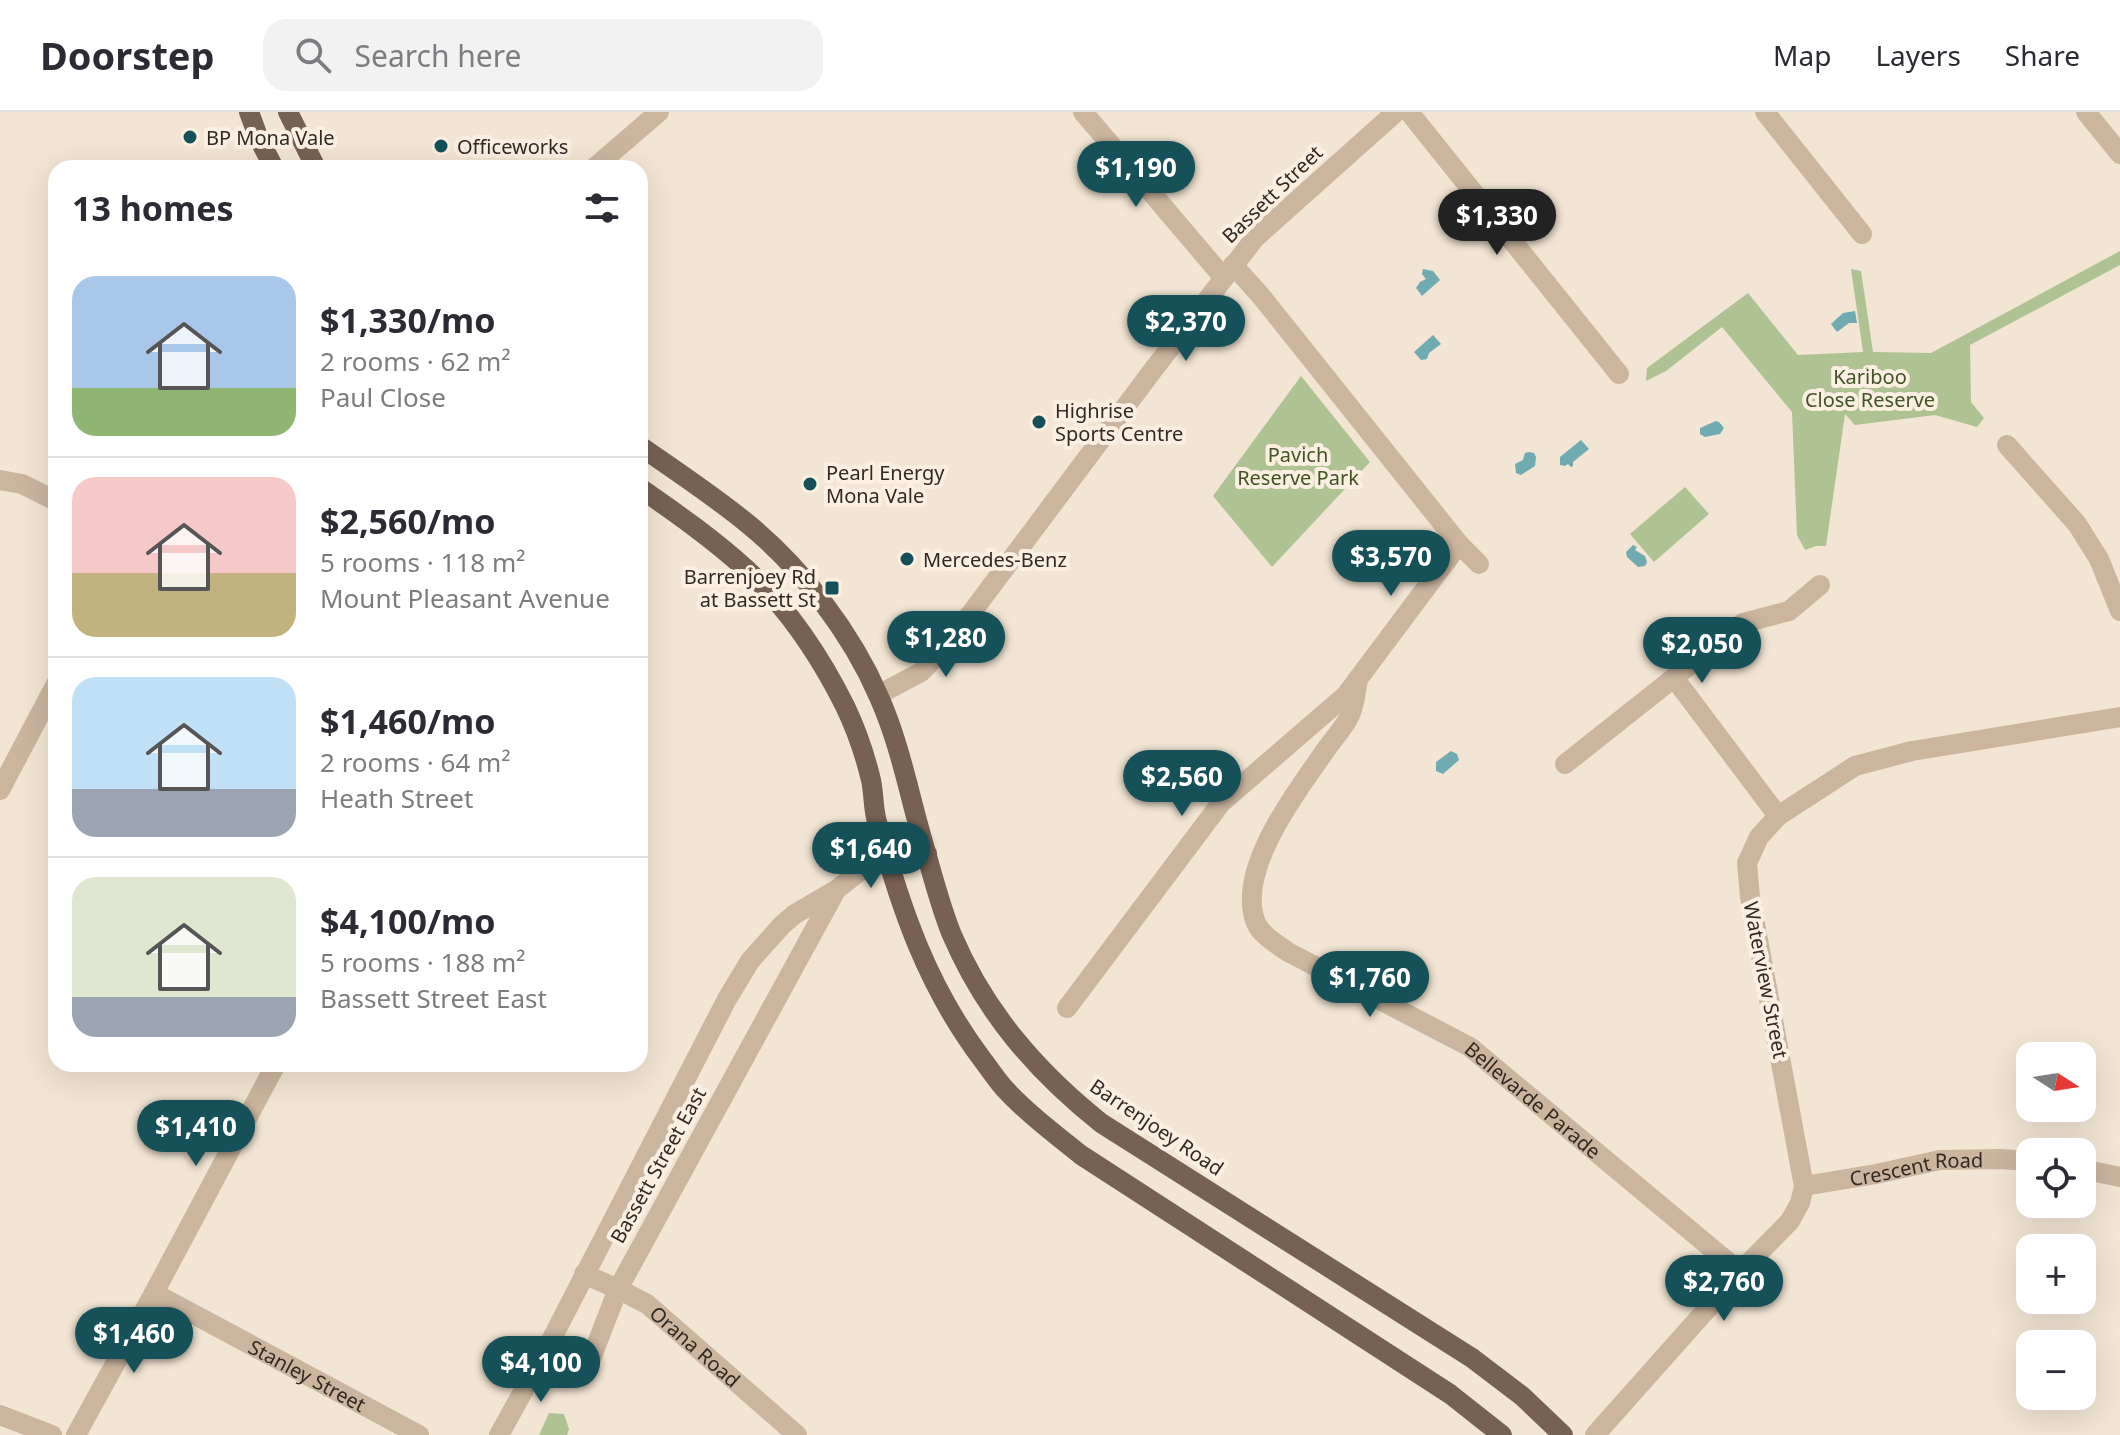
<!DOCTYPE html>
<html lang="en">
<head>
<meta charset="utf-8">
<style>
	body { margin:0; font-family:"Noto Sans",sans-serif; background:#f2f2f3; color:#2b2b33; height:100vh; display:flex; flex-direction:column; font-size:30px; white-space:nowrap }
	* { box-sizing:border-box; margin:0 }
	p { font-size:26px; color:#7c7c81 }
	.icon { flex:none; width:44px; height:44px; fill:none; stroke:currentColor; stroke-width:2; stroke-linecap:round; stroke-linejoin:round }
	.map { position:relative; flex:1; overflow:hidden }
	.panel { position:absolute; left:48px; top:48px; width:600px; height:912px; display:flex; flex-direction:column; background:#fff; border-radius:24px; box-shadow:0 8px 32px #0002 }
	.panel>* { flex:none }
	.needle { width:52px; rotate:102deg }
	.controls { position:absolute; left:2016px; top:930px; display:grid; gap:16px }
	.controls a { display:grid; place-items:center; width:80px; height:80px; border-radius:16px; background:#fff; box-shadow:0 8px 32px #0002; font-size:40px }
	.price { position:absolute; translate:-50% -68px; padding:0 18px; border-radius:28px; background:#165058; color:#fff; font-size:26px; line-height:52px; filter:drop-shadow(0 2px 4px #0008) }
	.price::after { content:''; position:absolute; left:50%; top:48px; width:24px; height:18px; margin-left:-12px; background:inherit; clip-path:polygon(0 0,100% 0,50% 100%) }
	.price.current { background:#222; color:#fff }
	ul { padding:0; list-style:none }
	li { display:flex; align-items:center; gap:24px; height:200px; padding:0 24px }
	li+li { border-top:2px solid #e1e1e2 }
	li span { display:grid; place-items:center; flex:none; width:224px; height:160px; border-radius:24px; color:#555 }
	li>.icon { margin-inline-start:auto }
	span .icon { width:96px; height:96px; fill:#fffc; stroke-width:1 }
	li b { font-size:34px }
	h2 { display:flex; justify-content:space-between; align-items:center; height:96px; padding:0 24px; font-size:34px }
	header { display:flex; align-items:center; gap:48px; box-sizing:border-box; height:112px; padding:0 40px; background:#fff; border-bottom:2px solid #e1e1e2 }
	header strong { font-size:38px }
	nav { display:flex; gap:44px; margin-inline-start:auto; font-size:28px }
	.search { width:560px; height:72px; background:#f2f2f3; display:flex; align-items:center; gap:20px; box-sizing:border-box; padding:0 28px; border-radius:24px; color:#7c7c81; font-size:30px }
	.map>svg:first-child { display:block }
</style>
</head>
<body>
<header>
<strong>Doorstep</strong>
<div class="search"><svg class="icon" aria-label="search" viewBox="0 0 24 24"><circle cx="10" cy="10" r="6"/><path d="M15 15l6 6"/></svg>Search here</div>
<nav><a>Map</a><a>Layers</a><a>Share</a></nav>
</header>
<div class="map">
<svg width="2120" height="1323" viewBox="0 0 2120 1323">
	<rect width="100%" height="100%" fill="#f2e5d3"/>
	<g fill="#afc293">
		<polygon points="2120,139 2120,153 1970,233 1971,290 1984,306 1977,315 1935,303 1855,313 1845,302 1826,434 1816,434 1805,438 1797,423 1792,300 1722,215 1666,259 1646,269 1647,256 1748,181 1798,243 1863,240 1851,157 1861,159 1873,240 1931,241"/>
		<polygon points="1301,264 1370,350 1272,455 1213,384"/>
		<polygon points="1685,375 1709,402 1654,450 1630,422"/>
		<polygon points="549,1301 564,1302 569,1317 567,1323 539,1323"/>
	</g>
	<g fill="#70abb1">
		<polygon points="1423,157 1433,159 1440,168 1422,184 1416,176 1420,170 1426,167 1422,162"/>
		<polygon points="1855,199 1857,211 1849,211 1837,220 1831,212 1843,201"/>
		<polygon points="1433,223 1441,232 1429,241 1427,247 1421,248 1414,240"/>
		<polygon points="1716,309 1719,310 1724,316 1720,322 1705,325 1700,322 1700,316"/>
		<polygon points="1581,328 1589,337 1573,350 1573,354 1571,355 1568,352 1565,354 1560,353 1560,345"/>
		<polygon points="1529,340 1534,341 1536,345 1535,354 1521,363 1516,361 1515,352 1523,348 1525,341"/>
		<polygon points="1633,433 1637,435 1635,438 1645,444 1647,450 1645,454 1638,455 1627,445 1626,440"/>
		<polygon points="1451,639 1457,642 1459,648 1443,662 1436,659 1436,650"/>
	</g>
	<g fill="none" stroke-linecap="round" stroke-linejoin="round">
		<g stroke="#cbb59f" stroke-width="20">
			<polyline points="1083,0 1223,165"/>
			<polyline points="1409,0 1619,262"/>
			<polyline points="1765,0 1862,122"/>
			<polyline points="2086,0 2120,42"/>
			<polyline points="594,56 659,0"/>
			<polyline points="1233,153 1261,184 1459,432 1479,452"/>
			<polyline points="2007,333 2077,412 2099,447 2120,499"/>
			<polyline points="0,368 22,372 56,389"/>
			<path id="s1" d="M1358 567C1356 578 1355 592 1350 603 1345 615 1333 627 1325 639 1297 679 1235 759 1256 811 1262 824 1277 832 1288 840L1470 935 1740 1160"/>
			<polyline points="1675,567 1778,704"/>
			<polyline points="878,583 921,560 948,532 1153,258 1255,126 1396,0"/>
			<polyline points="1565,652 1743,511 1789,499 1820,473"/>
			<polyline points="0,678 56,572"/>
			<polyline points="1067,896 1221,691 1346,583 1459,432"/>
			<polyline points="2082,1057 2120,1065"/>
			<path id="s2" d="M1804 1074 1876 1062 1940 1048 2000 1047 2030 1049"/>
			<path id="s3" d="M584 1162 618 1177 647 1192 797 1323"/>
			<path id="s4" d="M154 1181 419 1323"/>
			<polyline points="545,1240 587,1257 618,1177 835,780"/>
			<polyline points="0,1303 52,1323"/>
			<polyline points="76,1323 154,1181 276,952"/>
			<polyline points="499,1323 545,1240 727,887 750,849 782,813 795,802 836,778 874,748 887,744"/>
			<polyline points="1595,1323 1740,1160 1790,1109 1800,1091 1804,1074 1750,785 1747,751 1759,725 1778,704 1855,654 1912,639 2120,605"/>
		</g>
		<g stroke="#776153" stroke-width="20">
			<polyline points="249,0 259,27 274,56"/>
			<polyline points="288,0 316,56"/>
			<path d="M640 334C676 359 714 384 748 412 802 456 852 522 879 585 900 632 909 682 923 730 932 761 940 794 952 823 985 900 1036 959 1101 1011L1472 1246 1522 1284 1563 1323"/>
			<path d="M640 376C676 401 713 427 746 457 787 495 820 544 845 594 856 617 865 643 871 668 874 682 873 696 877 710 901 797 927 874 982 947 989 956 996 967 1004 976 1027 1001 1055 1022 1081 1043L1450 1282 1502 1323"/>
			<polyline points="887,744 927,742"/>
		</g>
	</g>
	<g fill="#165058" stroke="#faefe0" stroke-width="3">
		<circle cx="190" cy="25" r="8"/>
		<circle cx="441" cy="34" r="8"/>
		<circle cx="1039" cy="310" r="8"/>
		<circle cx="810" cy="372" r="8"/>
		<circle cx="907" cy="447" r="8"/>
		<rect x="824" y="468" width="16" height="16" rx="4"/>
	</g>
	<g text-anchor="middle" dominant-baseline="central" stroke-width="8" stroke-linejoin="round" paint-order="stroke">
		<g font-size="20" fill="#332923" stroke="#faefe0" text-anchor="start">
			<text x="206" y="25">BP Mona Vale</text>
			<text x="457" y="34">Officeworks</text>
			<text x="1055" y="298">Highrise<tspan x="1055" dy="23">Sports Centre</tspan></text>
			<text x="826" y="360">Pearl Energy<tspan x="826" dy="23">Mona Vale</tspan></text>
			<text x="923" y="447">Mercedes-Benz</text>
			<text x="816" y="464" text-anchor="end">Barrenjoey Rd<tspan x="816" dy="23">at Bassett St</tspan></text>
		</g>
		<g font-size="20" fill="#332923" stroke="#faefe0">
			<text transform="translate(1272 82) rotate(-44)">Bassett Street</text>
			<text transform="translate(1766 868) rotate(79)">Waterview Street</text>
			<text stroke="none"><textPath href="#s1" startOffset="604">Bellevarde Parade</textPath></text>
			<text transform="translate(1157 1015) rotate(34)">Barrenjoey Road</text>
			<text transform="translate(658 1053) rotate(-61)">Bassett Street East</text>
			<text stroke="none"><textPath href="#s2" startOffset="114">Crescent Road</textPath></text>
			<text stroke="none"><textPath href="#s3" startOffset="134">Orana Road</textPath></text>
			<text stroke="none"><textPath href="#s4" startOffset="174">Stanley Street</textPath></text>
		</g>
		<g font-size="20" fill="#405425" stroke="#faefe0">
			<text x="1870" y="264">Kariboo<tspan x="1870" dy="23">Close Reserve</tspan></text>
			<text x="1298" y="342">Pavich<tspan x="1298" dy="23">Reserve Park</tspan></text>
		</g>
	</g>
</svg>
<div class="controls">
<a><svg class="needle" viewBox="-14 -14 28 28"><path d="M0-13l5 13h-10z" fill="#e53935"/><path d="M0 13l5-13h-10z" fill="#7c7c81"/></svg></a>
<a><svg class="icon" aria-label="locate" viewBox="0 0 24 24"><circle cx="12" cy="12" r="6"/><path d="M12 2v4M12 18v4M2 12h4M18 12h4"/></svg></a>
<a>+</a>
<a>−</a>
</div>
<b class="price" style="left:1136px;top:97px">$1,190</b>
<b class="price current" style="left:1497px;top:145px">$1,330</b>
<b class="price" style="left:1186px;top:251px">$2,370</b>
<b class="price" style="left:1391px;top:486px">$3,570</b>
<b class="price" style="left:946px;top:567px">$1,280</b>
<b class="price" style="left:1702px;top:573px">$2,050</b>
<b class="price" style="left:1182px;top:706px">$2,560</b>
<b class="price" style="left:871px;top:778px">$1,640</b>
<b class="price" style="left:1370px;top:907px">$1,760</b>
<b class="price" style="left:196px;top:1056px">$1,410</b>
<b class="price" style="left:1724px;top:1211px">$2,760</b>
<b class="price" style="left:134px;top:1263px">$1,460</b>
<b class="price" style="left:541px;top:1292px">$4,100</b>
<section class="panel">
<h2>13 homes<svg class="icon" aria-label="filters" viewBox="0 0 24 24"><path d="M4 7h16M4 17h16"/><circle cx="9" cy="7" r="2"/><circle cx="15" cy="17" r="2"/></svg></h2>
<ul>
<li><span style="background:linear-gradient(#a9c7e8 70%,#8fb573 0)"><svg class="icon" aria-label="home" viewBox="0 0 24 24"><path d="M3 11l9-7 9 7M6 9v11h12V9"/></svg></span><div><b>$1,330/mo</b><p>2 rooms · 62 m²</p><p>Paul Close</p></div></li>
<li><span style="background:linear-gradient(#f6c9c9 60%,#c2b280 0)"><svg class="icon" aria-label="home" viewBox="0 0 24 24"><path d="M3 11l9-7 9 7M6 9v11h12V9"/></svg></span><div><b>$2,560/mo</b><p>5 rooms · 118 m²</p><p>Mount Pleasant Avenue</p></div></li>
<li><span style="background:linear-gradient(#bfe0f5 70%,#9aa5b1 0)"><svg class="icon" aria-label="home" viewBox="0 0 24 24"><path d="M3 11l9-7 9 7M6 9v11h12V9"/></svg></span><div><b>$1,460/mo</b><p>2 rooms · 64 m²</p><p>Heath Street</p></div></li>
<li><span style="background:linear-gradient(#dfe7d0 75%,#9aa5b1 0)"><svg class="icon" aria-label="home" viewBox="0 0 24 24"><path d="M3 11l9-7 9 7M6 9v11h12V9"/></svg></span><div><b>$4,100/mo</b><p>5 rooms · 188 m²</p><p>Bassett Street East</p></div></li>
</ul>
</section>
</div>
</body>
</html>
